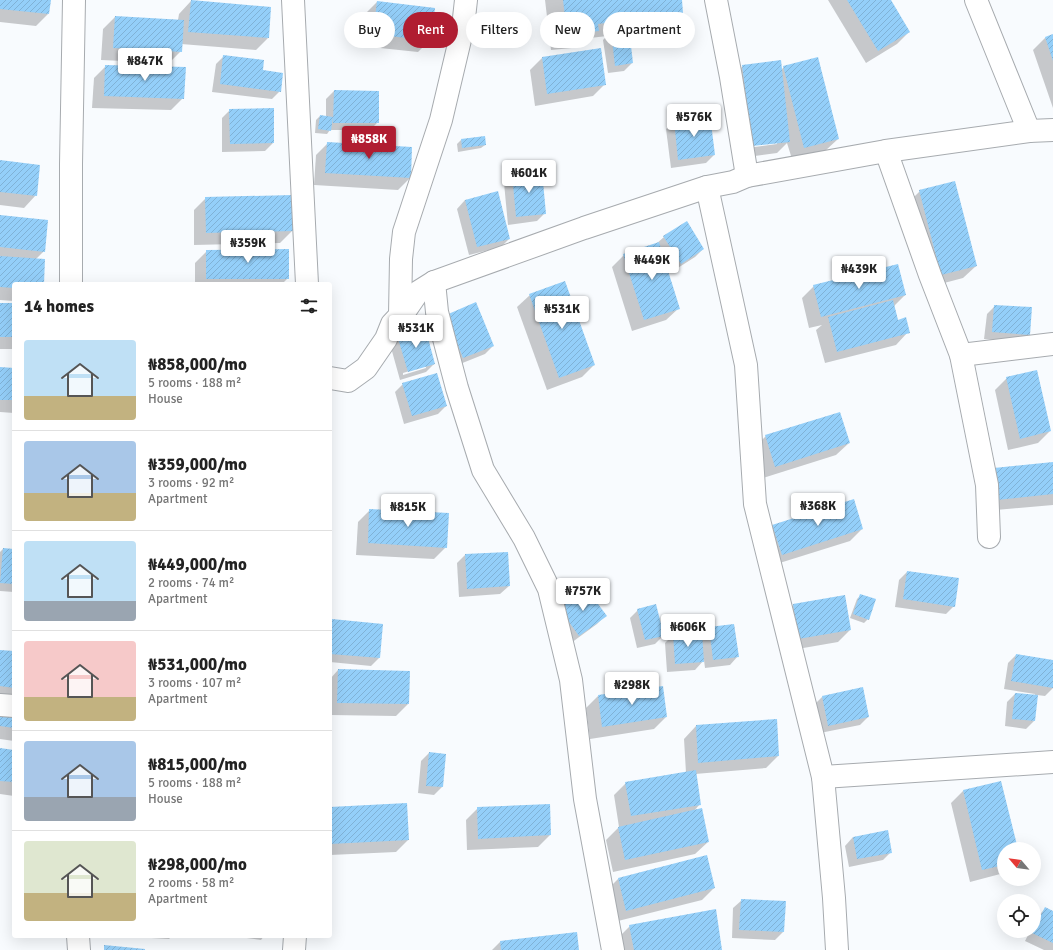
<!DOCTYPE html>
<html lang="en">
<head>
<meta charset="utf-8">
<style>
	body { margin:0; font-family:Signika,sans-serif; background:#f2f2f2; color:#222; height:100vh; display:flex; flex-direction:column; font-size:15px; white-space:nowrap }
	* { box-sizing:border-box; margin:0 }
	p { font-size:13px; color:#767676 }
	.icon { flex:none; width:22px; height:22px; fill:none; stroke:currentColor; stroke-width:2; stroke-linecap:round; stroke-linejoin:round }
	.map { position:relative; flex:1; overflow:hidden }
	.details { position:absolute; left:12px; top:282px; width:320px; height:656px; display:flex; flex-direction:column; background:#fff; border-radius:4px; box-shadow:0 4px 16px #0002 }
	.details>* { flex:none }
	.hud { position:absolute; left:344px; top:12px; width:380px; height:36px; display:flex; gap:8px }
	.needle { width:26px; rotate:299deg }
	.fabs { position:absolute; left:997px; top:842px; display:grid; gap:8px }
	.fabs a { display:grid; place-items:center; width:44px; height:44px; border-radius:50%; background:#fff; box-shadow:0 4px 16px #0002; font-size:20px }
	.price { position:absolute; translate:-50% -34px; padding:0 9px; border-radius:4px; background:#fff; color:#222; font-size:13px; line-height:26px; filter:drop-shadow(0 1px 2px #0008) }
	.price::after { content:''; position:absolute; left:50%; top:24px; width:12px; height:9px; margin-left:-6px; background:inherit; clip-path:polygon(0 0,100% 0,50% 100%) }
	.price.active { background:#b01d31; color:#fff }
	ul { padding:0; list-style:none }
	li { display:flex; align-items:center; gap:12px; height:100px; padding:0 12px }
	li+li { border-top:1px solid #e0e0e0 }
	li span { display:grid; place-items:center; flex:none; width:112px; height:80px; border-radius:4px; color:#555 }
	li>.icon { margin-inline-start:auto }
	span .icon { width:48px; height:48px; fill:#fffc; stroke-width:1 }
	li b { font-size:17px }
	h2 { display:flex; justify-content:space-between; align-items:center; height:48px; padding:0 12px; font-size:17px }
	.pill { padding:0 14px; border-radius:18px; background:#fff; box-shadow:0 4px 16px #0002; font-size:14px; line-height:36px }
	.pill.active { background:#b01d31; color:#fff }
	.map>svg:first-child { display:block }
</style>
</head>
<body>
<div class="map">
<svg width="1053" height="950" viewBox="0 0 1053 950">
	<defs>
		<pattern id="building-hatch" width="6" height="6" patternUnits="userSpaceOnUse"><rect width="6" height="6" fill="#94cff9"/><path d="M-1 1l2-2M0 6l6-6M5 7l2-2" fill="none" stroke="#80b2d6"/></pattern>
	</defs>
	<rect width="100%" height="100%" fill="#f8fbfe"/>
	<g fill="#0003" fill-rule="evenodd">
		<polygon points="0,0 50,0 48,14 36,26 0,22"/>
		<polygon points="545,0 681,0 682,13 666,29 628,33 632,63 624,71 608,73 603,40 607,36 590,38 582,47 551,50"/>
		<polygon points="828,0 890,0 909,32 897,44 866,63"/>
		<polygon points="191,1 268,38 256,50 181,44 181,51 169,63 101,60 103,29 115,17 178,20 179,14"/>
		<polygon points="377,2 430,40 418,52 361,46 365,14"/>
		<polygon points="1053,35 1053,108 1033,50 1045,38"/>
		<polygon points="224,56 262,71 280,91 272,99 212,92 216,64"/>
		<polygon points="542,58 605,84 593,96 535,106 530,70"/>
		<polygon points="106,66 183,98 171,110 92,108 94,78"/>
		<path d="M743 66 781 70 784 67 838 139 825 151 792 159 787 143 777 153 740 158 731 78ZM777 142V144L747 148 746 146Z"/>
		<polygon points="334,91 378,122 370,130 330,130 327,134 315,133 316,120 320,116 326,117 326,99"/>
		<polygon points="230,110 273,143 265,151 222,152 222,118"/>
		<polygon points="709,117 714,155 706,163 671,168 666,129 674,121"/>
		<polygon points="461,140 485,145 481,148 458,152 457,144"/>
		<polygon points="328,143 410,178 398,190 314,185 316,155"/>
		<polygon points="0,161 36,195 24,208 0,205"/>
		<polygon points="541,172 545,213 537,221 508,225 504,183 512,175"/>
		<polygon points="920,191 976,266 963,278 929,287 908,203"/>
		<polygon points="206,198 292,231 280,243 194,245 194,210"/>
		<polygon points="465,200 509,239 501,247 469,255 457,209"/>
		<polygon points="0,216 44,251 36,259 43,284 14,284 14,301 0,300"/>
		<polygon points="664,237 703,249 695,257 673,271 663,256 679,308 666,320 632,331 612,267 624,255 656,244"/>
		<polygon points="207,251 288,278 282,284 195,284 195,263"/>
		<polygon points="814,286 905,295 894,306 898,321 908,332 896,345 825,363 816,330 822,325 809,328 802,298"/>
		<polygon points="530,295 594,365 582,377 547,390 517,307"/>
		<rect x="0" y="304" width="14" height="45"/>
		<polygon points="995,306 1029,334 1021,342 984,339 987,314"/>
		<polygon points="438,324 493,346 485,354 455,366"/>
		<path d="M398 336 434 364 426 372 400 380 390 344ZM426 366V368L403 375V373Z"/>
		<polygon points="0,368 14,369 14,413 0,412"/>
		<polygon points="1007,378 1050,431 1038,443 1008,450 995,390"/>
		<polygon points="403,384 446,406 438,414 404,424 395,392"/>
		<polygon points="766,436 849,443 836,455 763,478 754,448"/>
		<polygon points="1053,463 1053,505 985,511 995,469"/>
		<polygon points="370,510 446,547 434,559 356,555 358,522"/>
		<polygon points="773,525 862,529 850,541 770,566 761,538"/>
		<polygon points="3,549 14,550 14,592 0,591 0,552"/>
		<polygon points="507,553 509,586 500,594 459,597 457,563 465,555"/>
		<polygon points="907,572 954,606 946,614 895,607 899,580"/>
		<polygon points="861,595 868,619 864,623 850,618 857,599"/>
		<polygon points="845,597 850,630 838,642 786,651 781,617 793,605"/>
		<polygon points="638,610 663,636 655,644 637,648 630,618"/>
		<polygon points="605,616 597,624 571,643 551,617"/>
		<polygon points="332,620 382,625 379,658 371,666 330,662 330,623"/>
		<polygon points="734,625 738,656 730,665 705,668 704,660 695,670 667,672 665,643 673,635 701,636 709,628"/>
		<polygon points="0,651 14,652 14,741 0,739"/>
		<polygon points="1016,655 1053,661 1053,688 1045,696 1037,695 1034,721 1026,729 1005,726 1007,702 1015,694 1034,696 1035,694 1004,689 1008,663"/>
		<polygon points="338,670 408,704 396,716 330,715 330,679"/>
		<polygon points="598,696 666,717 654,729 590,739 586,708"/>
		<polygon points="822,697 868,717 860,725 820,733 814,705"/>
		<polygon points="696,726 778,756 766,768 695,774 700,804 694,811 708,842 695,854 613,872 606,840 619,827 614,795 626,783 686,773 684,739"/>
		<polygon points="0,749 14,751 14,796 0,794"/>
		<polygon points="429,753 442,787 434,795 418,793 421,761"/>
		<polygon points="1001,782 1017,849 1004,849 1004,873 970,882 951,803 963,791"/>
		<polygon points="330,808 408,840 396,852 330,855"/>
		<polygon points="478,808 550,835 538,847 467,850 466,820"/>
		<polygon points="853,837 891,852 883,860 849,867 845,846"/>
		<polygon points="618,879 714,888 702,900 614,922 606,891"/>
		<polygon points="742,900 784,902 783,932 775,940 732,938 733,908"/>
		<polygon points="1045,909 1053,912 1053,950 1044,950 1025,941 1030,931 1034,931 1034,923 1037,917"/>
		<polygon points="630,926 721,950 615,950 614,942"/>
		<polygon points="576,933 578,950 492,950 500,942"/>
		<polygon points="116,936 172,936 169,939"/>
		<polygon points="232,936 264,936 261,940"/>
	</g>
	<g fill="url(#building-hatch)">
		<polygon points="0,0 51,0 49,14 0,9"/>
		<polygon points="191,0 271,7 269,38 188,32"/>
		<polygon points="563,0 682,0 683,13 598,24 599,31 567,35"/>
		<polygon points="847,0 891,0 910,32 878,51"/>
		<polygon points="377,1 435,8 431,41 373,34"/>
		<polygon points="115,16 184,20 182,52 113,48"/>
		<polygon points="629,29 633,63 615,66 611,31"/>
		<polygon points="1053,34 1053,61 1045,37"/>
		<polygon points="601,48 606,85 547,94 542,57"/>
		<polygon points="223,55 264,60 263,70 283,73 281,92 220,84"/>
		<polygon points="818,57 839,139 804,148 783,66"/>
		<polygon points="781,60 790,142 752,146 742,65"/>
		<polygon points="105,65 186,67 184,99 104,96"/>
		<polygon points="334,90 379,91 379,123 333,123"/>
		<polygon points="274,108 274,143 230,144 229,109"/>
		<polygon points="320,115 333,117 331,131 318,129"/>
		<polygon points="710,115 715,155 678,160 674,120"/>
		<polygon points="485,136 486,145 462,148 461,139"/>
		<polygon points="327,142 412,147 411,178 325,173"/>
		<polygon points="0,160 40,165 37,196 0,192"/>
		<polygon points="542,171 546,214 516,217 512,174"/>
		<polygon points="955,181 977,266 941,275 919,190"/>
		<polygon points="498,191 510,239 477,247 465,200"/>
		<polygon points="293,195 293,231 206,233 205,197"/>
		<polygon points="0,215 48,220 45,252 0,247"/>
		<polygon points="687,221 704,249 681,264 663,236"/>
		<polygon points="659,242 680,309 644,320 623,254"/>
		<polygon points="289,249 289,279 206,279 206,250"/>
		<polygon points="0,256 45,259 44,284 14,284 14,288 0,287"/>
		<polygon points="898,264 906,295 821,317 813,285"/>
		<polygon points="565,281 595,365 559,378 529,294"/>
		<polygon points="893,300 898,320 906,317 910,333 837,352 828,317"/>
		<polygon points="476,302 494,346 463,358 446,315"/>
		<rect x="0" y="303" width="14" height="34"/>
		<polygon points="994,305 1032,307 1030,335 992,332"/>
		<polygon points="425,327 435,364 408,372 397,335"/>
		<polygon points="0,367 14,368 14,400 0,400"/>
		<polygon points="1037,370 1051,431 1020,439 1006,377"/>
		<polygon points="437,373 447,406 412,416 402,383"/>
		<polygon points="840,412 850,443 775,467 765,435"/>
		<polygon points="1053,462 1053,494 997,500 994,468"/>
		<polygon points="854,499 863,529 782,555 772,525"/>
		<polygon points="369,509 449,513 447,548 368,543"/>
		<polygon points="3,548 14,549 14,584 0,583"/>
		<polygon points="508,552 510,586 467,589 465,554"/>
		<polygon points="907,571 959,578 955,607 903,599"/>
		<polygon points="586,588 607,616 579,636 559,608"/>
		<polygon points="860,594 876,599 869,620 853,614"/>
		<polygon points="845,595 851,630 798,639 793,604"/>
		<polygon points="656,604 664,636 645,640 637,609"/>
		<polygon points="332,619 383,624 380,658 330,654"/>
		<polygon points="734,624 739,657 713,660 709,627"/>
		<polygon points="702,632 704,662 675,664 673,634"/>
		<polygon points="0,650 14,651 14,688 0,686"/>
		<polygon points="1016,654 1053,660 1053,688 1011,681"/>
		<polygon points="338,669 410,671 409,704 337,703"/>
		<polygon points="663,686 667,717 602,727 598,695"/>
		<polygon points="863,687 869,717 828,726 822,696"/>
		<polygon points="1015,693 1038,695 1035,721 1012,719"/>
		<polygon points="0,695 14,697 14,728 0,726"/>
		<polygon points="777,719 779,756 698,763 696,725"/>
		<polygon points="0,748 14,750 14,782 0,781"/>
		<polygon points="429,752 446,754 443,787 426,786"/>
		<polygon points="696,770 701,805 631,816 625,782"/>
		<polygon points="1001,781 1018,849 1004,849 1004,865 982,870 963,790"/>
		<polygon points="407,803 409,840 330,844 330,807"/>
		<polygon points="550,804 551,835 478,839 477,807"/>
		<polygon points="702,808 709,842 625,860 618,827"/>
		<polygon points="888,830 892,853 857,859 853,837"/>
		<polygon points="707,855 715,888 626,911 618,878"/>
		<polygon points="741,899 786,901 784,932 739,930"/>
		<polygon points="1045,907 1053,911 1053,943 1032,933"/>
		<polygon points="716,909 722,950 634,950 629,925"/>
		<polygon points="577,932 579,950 501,950 500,941"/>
		<polygon points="104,945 145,949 145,950 104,950"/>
	</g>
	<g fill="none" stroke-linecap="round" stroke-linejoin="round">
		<g stroke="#a7abaf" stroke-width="24">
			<g id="street">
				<polyline points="293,0 307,284"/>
				<polyline points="716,0 731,77 747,176"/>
				<polyline points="976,0 1029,131"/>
				<polyline points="886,151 930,275 961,355 987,485 989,537"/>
				<polyline points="707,187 746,365 755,504 823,777 834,898 837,950"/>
				<polyline points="434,282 437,312 457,388 483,470 524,538 549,589 571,680 585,799 613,950"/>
				<polyline points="71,284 71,164 74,0"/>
				<polyline points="400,315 401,259 404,232 441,120 463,27 466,0"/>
				<polyline points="961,355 1053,344"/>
				<polyline points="330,378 348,381 366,368 386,339 392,324 407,308 418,292 434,282 584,228 707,187 733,182 747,176 886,151 1029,131 1053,130"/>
				<polyline points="0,705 14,706"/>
				<polyline points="823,777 1053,762"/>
				<polyline points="78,936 79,950"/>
				<polyline points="294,950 295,936"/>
			</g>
		</g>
		<use href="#street" stroke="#fff" stroke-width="22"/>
	</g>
</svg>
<div class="fabs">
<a><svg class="needle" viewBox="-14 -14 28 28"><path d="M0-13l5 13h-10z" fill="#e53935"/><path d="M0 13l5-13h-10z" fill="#767676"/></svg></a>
<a><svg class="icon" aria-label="locate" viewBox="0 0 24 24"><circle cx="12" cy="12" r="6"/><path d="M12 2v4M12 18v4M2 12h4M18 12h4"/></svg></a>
</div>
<b class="price" style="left:145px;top:82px">₦847K</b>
<b class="price" style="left:694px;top:138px">₦576K</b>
<b class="price active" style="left:369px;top:160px">₦858K</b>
<b class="price" style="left:529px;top:194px">₦601K</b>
<b class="price" style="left:248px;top:264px">₦359K</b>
<b class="price" style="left:652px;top:281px">₦449K</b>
<b class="price" style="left:859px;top:290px">₦439K</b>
<b class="price" style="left:562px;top:330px">₦531K</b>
<b class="price" style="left:416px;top:349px">₦531K</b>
<b class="price" style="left:818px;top:527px">₦368K</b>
<b class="price" style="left:408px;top:528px">₦815K</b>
<b class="price" style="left:583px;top:612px">₦757K</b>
<b class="price" style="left:688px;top:648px">₦606K</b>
<b class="price" style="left:632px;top:706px">₦298K</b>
<div class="hud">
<a class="pill">Buy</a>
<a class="pill active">Rent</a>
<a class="pill">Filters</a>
<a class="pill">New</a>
<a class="pill">Apartment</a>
</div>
<section class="details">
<h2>14 homes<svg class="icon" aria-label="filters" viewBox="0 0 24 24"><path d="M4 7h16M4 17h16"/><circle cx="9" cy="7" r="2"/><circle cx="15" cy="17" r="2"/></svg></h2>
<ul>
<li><span style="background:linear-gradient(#bfe0f5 70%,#c2b280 0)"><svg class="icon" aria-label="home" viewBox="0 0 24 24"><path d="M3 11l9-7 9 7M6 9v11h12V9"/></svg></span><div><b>₦858,000/mo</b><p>5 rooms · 188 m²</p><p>House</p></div></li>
<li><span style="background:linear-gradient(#a9c7e8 65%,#c2b280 0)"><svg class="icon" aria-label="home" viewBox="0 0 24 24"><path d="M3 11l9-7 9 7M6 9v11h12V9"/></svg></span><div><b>₦359,000/mo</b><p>3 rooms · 92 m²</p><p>Apartment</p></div></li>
<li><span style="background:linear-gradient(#bfe0f5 75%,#9aa5b1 0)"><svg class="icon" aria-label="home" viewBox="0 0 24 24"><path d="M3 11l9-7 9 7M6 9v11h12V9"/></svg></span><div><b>₦449,000/mo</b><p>2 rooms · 74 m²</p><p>Apartment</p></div></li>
<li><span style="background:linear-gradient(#f6c9c9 70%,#c2b280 0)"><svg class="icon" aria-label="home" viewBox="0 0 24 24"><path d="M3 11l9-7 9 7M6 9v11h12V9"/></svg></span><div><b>₦531,000/mo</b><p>3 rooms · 107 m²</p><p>Apartment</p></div></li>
<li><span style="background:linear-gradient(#a9c7e8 70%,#9aa5b1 0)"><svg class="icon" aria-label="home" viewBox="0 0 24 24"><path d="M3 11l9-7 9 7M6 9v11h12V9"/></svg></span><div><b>₦815,000/mo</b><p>5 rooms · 188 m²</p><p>House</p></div></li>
<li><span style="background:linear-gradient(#dfe7d0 65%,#c2b280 0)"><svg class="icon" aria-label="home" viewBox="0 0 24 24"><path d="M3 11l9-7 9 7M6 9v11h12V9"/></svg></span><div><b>₦298,000/mo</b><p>2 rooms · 58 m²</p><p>Apartment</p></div></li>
</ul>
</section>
</div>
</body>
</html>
